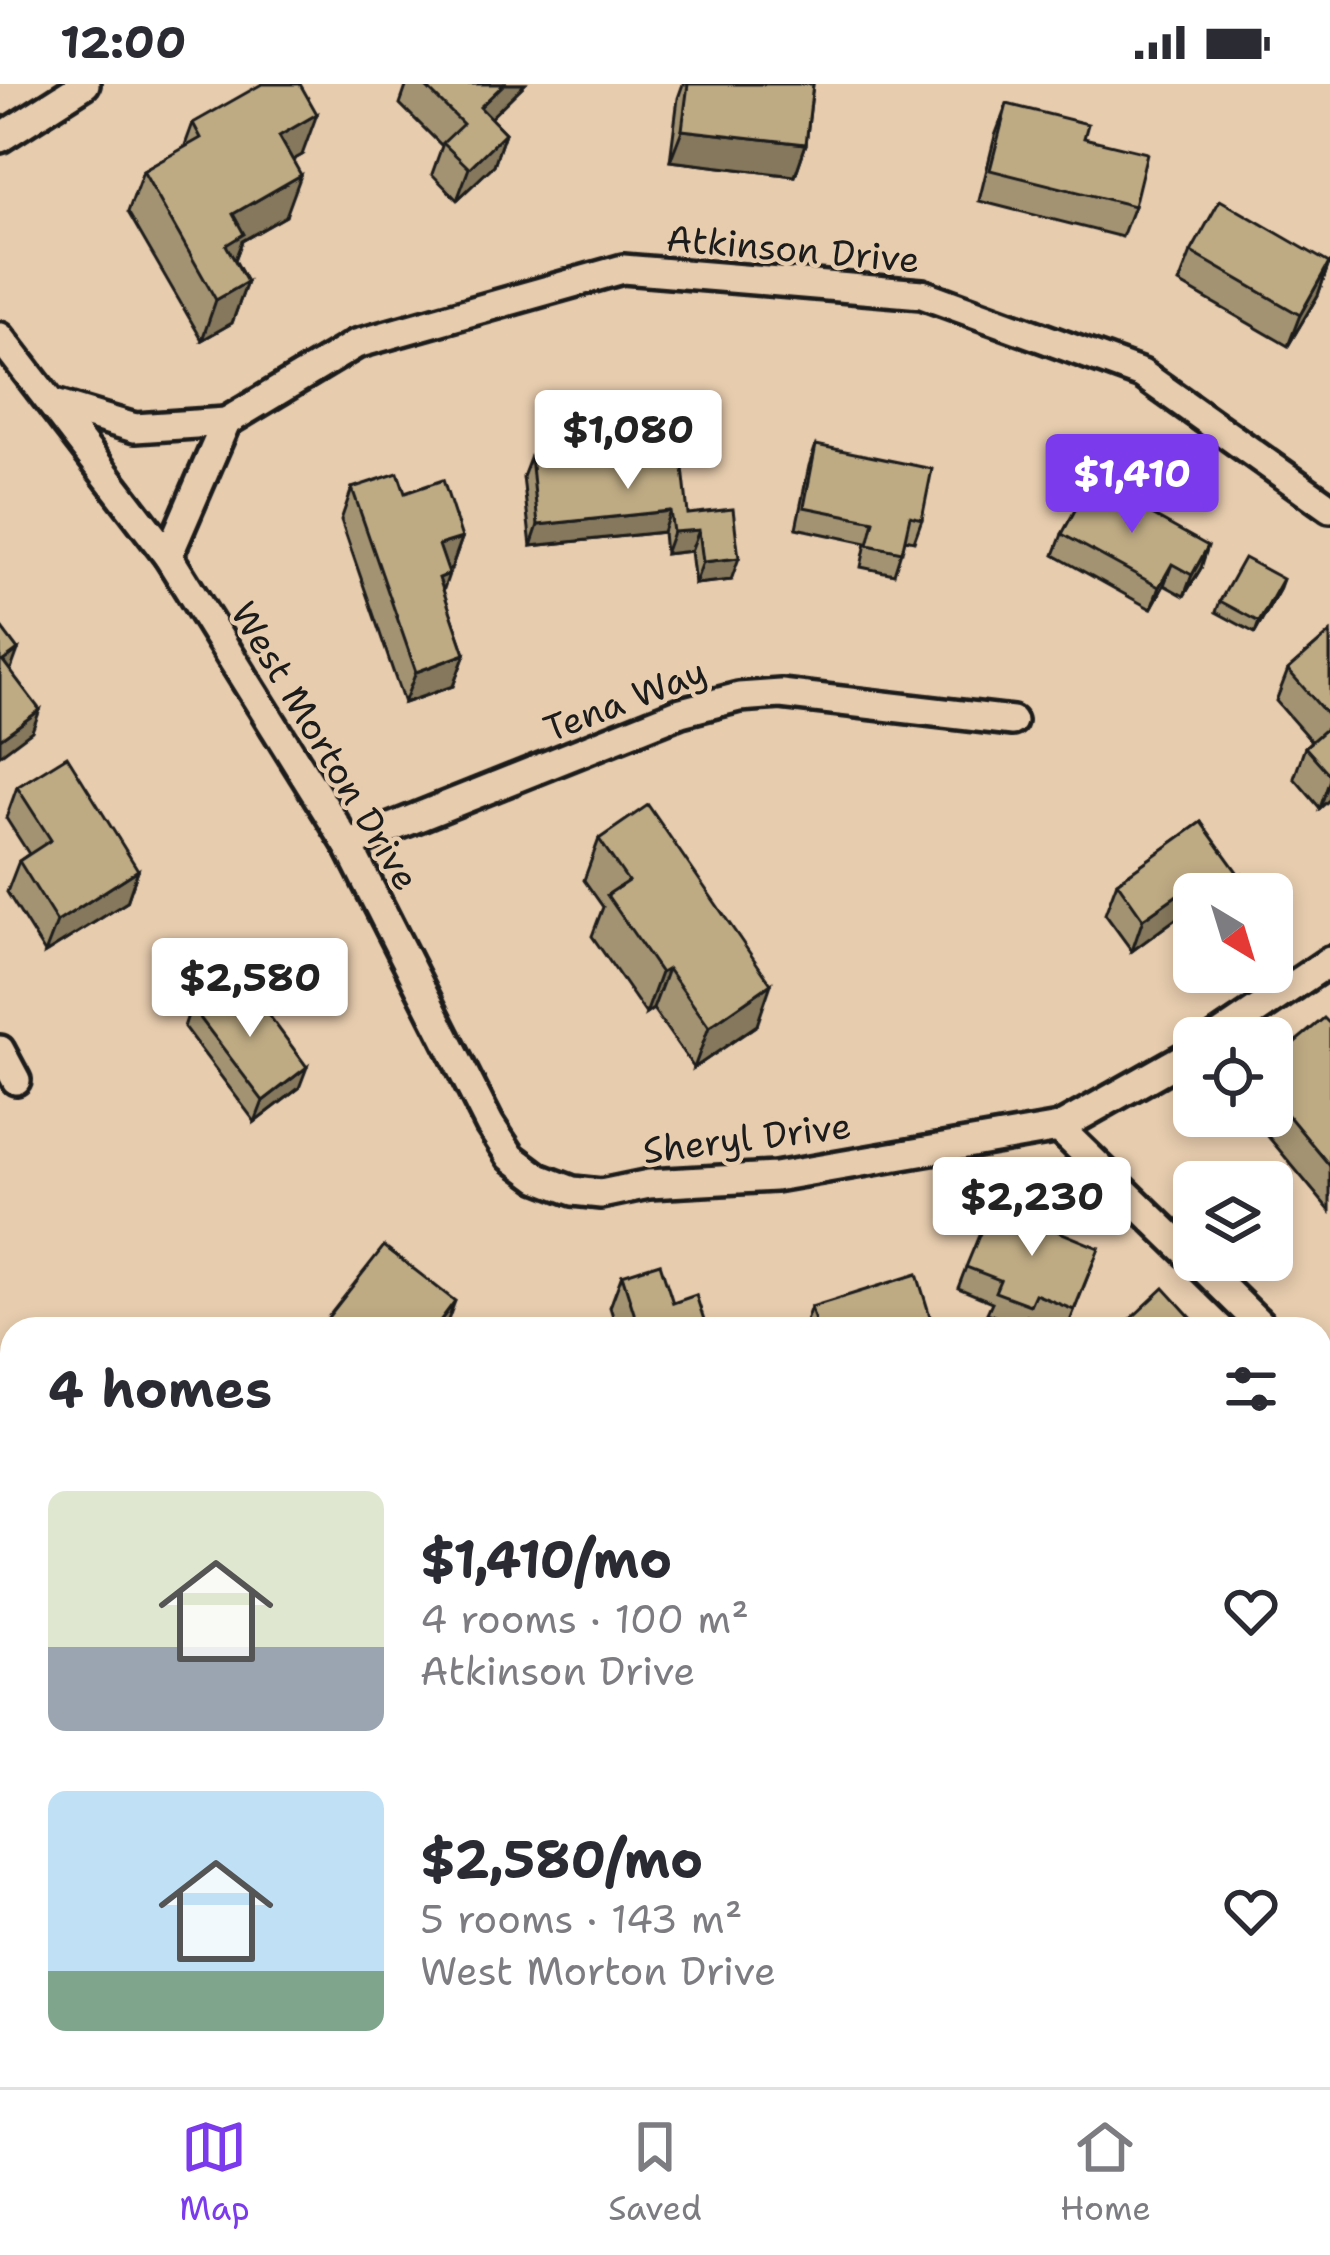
<!DOCTYPE html>
<html lang="en">
<head>
<meta charset="utf-8">
<style>
	body { margin:0; font-family:"Shantell Sans",sans-serif; background:#f7f7f7; color:#2b2b33; height:100vh; display:flex; flex-direction:column; font-size:45px; white-space:nowrap }
	* { box-sizing:border-box; margin:0 }
	p { font-size:39px; color:#7c7c81 }
	.icon { flex:none; width:66px; height:66px; fill:none; stroke:currentColor; stroke-width:2; stroke-linecap:round; stroke-linejoin:round }
	.map { position:relative; flex:1; overflow:hidden }
	.drawer { position:absolute; left:0px; top:1233px; width:1332px; height:771px; display:flex; flex-direction:column; background:#fff; border-radius:36px 36px 0 0; box-shadow:0 6px 18px #0003 }
	.drawer>* { flex:none }
	.needle { width:78px; rotate:142deg }
	.fabs { position:absolute; left:1173px; top:789px; display:grid; gap:24px }
	.fabs a { display:grid; place-items:center; width:120px; height:120px; border-radius:18px; background:#fff; box-shadow:0 6px 18px #0003; font-size:60px }
	.price { position:absolute; translate:-50% -102px; padding:0 27px; border-radius:12px; background:#fff; color:#222; font-size:39px; line-height:78px; filter:drop-shadow(0 3px 6px #0008) }
	.price::after { content:''; position:absolute; left:50%; top:72px; width:36px; height:27px; margin-left:-18px; background:inherit; clip-path:polygon(0 0,100% 0,50% 100%) }
	.price.current { background:#7c3aed; color:#fff }
	ul { padding:0; list-style:none }
	li { display:flex; align-items:center; gap:36px; height:300px; padding:0 48px }
	li span { display:grid; place-items:center; flex:none; width:336px; height:240px; border-radius:18px; color:#555 }
	li>.icon { margin-inline-start:auto }
	span .icon { width:144px; height:144px; fill:#fffc; stroke-width:1 }
	li b { font-size:51px }
	h2 { display:flex; justify-content:space-between; align-items:center; height:144px; padding:0 48px; font-size:51px }
	.status { display:flex; justify-content:space-between; align-items:center; height:84px; padding:0 60px; background:#fff; direction:ltr }
	.status svg { height:33px; fill:currentColor }
	.tab-bar { display:flex; justify-content:space-around; align-items:center; height:168px; border-top:3px solid #e1e1e2; background:#fff; font-size:33px; color:#7c7c81 }
	.tab-bar a { display:grid; justify-items:center; gap:6px }
	.tab-bar .current { color:#7c3aed }
	.map>svg:first-child { display:block }
</style>
</head>
<body>
<div class="status"><b>12:00</b><svg viewBox="0 0 49 12"><path d="M0 12V9h3v3zM5 12V6h3v6zM10 12V3h3v9zM15 12V0h3v12zM26 1h20v11H26zM47 4h2v5h-2z"/></svg></div>
<div class="map">
<svg width="1330" height="2003" viewBox="0 0 1330 2003">
	<rect width="100%" height="100%" fill="#e7ccae"/>
	<filter id="ink" filterUnits="userSpaceOnUse"><feTurbulence type="fractalNoise" baseFrequency=".00833" numOctaves="2"/><feDisplacementMap in="SourceGraphic" scale="24" xChannelSelector="R" yChannelSelector="G"/><feConvolveMatrix kernelMatrix="1 2 1 2 8 2 1 2 1" color-interpolation-filters="sRGB"/></filter>
	<g filter="url(#ink)">
		<g fill="none" stroke-linecap="round" stroke-linejoin="round">
			<g stroke="#1c1c1c" stroke-width="36">
				<g id="minor">
					<polyline points="0,54 85,0"/>
					<polyline points="0,253 168,472 348,761 490,1041 511,1073 539,1094 573,1107 601,1110 649,1100 775,1093 1059,1044 1194,968"/>
					<polyline points="51,319 135,344 226,338"/>
					<polyline points="168,472 226,338 356,260 623,185 922,210 1142,290 1330,424"/>
					<polyline points="348,761 681,628 739,613 781,610 1012,637"/>
					<polyline points="1216,954 1330,877"/>
					<polyline points="0,966 16,996"/>
					<polyline points="1059,1044 1194,1175"/>
					<polyline points="1195,1176 1265,1245"/>
					<polyline points="1320,1305 1330,1316"/>
					<polyline points="1320,1673 1330,1657"/>
					<polyline points="484,1992 492,2003"/>
					<polyline points="982,2003 998,1992"/>
				</g>
			</g>
			<use href="#minor" stroke="#e7ccae" stroke-width="27"/>
		</g>
		<g fill="#a39372" stroke="#1c1c1c" stroke-width="3">
			<polygon points="407,0 525,0 490,34 505,49 494,81 457,116 432,90 442,62 400,20"/>
			<polygon points="683,0 813,0 806,60 795,92 670,77 678,14"/>
			<polygon points="1007,20 1084,54 1134,122 1122,153 979,117 995,52"/>
			<polygon points="193,39 302,71 293,76 286,132 242,157 235,176 247,198 232,239 202,256 128,128 143,87 184,64"/>
			<polygon points="1191,168 1329,179 1318,211 1288,262 1179,199"/>
			<polygon points="816,361 922,435 914,457 905,455 894,490 861,483 866,459 796,444 809,382"/>
			<polygon points="531,372 688,430 731,496 695,500 691,467 665,470 663,448 531,462 523,393"/>
			<polygon points="352,404 405,409 462,454 451,485 448,486 443,507 465,570 453,602 404,619 341,436"/>
			<polygon points="1062,450 1201,484 1184,512 1164,501 1151,525 1054,471"/>
			<polygon points="1279,506 1255,549 1216,528 1220,517"/>
			<polygon points="1330,549 1330,715 1320,724 1294,694 1305,663 1311,657 1276,617 1288,586"/>
			<polygon points="17,703 138,786 127,818 45,869 7,808 19,777 29,770 6,734"/>
			<polygon points="1201,738 1234,810 1194,810 1194,826 1192,823 1132,867 1105,830 1117,798"/>
			<polygon points="599,755 757,941 694,984 653,925 646,930 592,852 603,823 584,796"/>
			<polygon points="191,922 299,1004 255,1038 184,943"/>
			<polygon points="1330,940 1330,1127 1251,1032 1272,1032 1272,977"/>
			<polygon points="1099,1164 1067,1245 1060,1245 1027,1232 1022,1243 987,1229 992,1218 958,1204 966,1183"/>
			<polygon points="622,1191 673,1219 707,1245 617,1245 610,1223"/>
			<polygon points="811,1223 934,1245 803,1245"/>
			<polygon points="1330,1869 1330,1925 1320,1919 1320,1884"/>
			<polygon points="716,1992 759,1992 748,2003 739,2003 730,1994 723,2000"/>
			<polygon points="763,1992 801,1992 790,2003 773,2003"/>
			<polygon points="830,1992 857,1992 845,2003 840,2003"/>
		</g>
		<g fill="#85785c" stroke="#1c1c1c" stroke-width="3">
			<polygon points="504,0 525,0 469,55 480,23"/>
			<polygon points="317,30 302,71 264,92 279,52"/>
			<polygon points="682,46 806,60 795,92 670,77"/>
			<polygon points="505,49 494,81 457,116 469,84"/>
			<polygon points="301,91 286,132 242,157 229,191 211,201 233,130"/>
			<polygon points="1329,179 1318,211 1288,262 1300,231"/>
			<polygon points="247,198 232,239 202,256 216,216"/>
			<polygon points="670,427 663,448 531,462 538,441"/>
			<polygon points="699,446 691,467 665,470 673,448"/>
			<polygon points="462,454 451,485 428,493 439,461"/>
			<polygon points="1208,462 1201,484 1184,512 1192,491"/>
			<polygon points="739,474 731,496 695,500 703,478"/>
			<polygon points="1172,480 1164,501 1151,525 1159,503"/>
			<polygon points="449,490 438,522 439,494"/>
			<polygon points="1283,495 1279,506 1255,549 1259,538"/>
			<polygon points="18,566 10,588 3,577"/>
			<polygon points="465,570 453,602 404,619 416,588"/>
			<polygon points="40,626 32,647 0,671 0,655"/>
			<polygon points="1330,695 1330,715 1320,724"/>
			<polygon points="138,786 127,818 45,869 57,838"/>
			<polygon points="1204,792 1197,810 1194,810 1192,823 1132,867 1143,835"/>
			<polygon points="1240,792 1234,810 1216,810"/>
			<polygon points="668,885 653,925 646,930 661,889"/>
			<polygon points="771,900 757,941 694,984 709,943"/>
			<polygon points="307,983 299,1004 255,1038 263,1017"/>
			<polygon points="455,1217 447,1239 442,1245 434,1245"/>
			<polygon points="1330,1468 1330,1487 1320,1498 1320,1478"/>
			<polygon points="749,1992 759,1992 748,2003 745,2003"/>
			<polygon points="788,1992 801,1992 790,2003 784,2003"/>
			<polygon points="847,1992 857,1992 843,2003"/>
		</g>
		<g fill="#beab84" stroke="#1c1c1c" stroke-width="3">
			<polygon points="262,0 300,0 317,30 279,52 301,91 233,130 244,150 226,161 247,198 216,216 143,87 201,54 193,39"/>
			<polygon points="423,0 504,0 480,23 505,49 469,84 443,59 463,40"/>
			<polygon points="688,0 813,0 806,60 682,46"/>
			<polygon points="1007,20 1088,40 1084,54 1147,69 1134,122 990,86"/>
			<polygon points="1220,116 1329,179 1300,231 1191,168"/>
			<polygon points="680,356 688,430 733,425 739,474 703,478 699,446 673,448 670,427 538,441 531,372"/>
			<polygon points="816,361 932,385 922,435 910,432 902,468 868,461 874,437 804,423"/>
			<polygon points="398,389 405,409 443,396 462,454 439,461 449,490 439,494 465,570 416,588 352,404"/>
			<polygon points="1091,397 1208,462 1192,491 1172,480 1159,503 1062,450"/>
			<polygon points="1244,474 1283,495 1259,538 1220,517"/>
			<polygon points="0,542 18,566 3,577 40,626 0,655"/>
			<polygon points="1330,549 1330,634 1288,586"/>
			<polygon points="1330,641 1330,691 1305,663"/>
			<polygon points="67,672 138,786 57,838 19,777 51,756 17,703"/>
			<polygon points="648,721 771,900 709,943 668,885 661,889 607,811 628,797 599,755"/>
			<polygon points="1201,738 1240,792 1216,809 1204,792 1143,835 1117,798"/>
			<polygon points="226,896 252,931 263,923 307,983 263,1017 191,922"/>
			<polygon points="1324,934 1330,940 1330,1082 1272,1012 1272,977"/>
			<polygon points="992,1120 1099,1164 1074,1226 1035,1210 1030,1221 995,1208 1000,1196 966,1183"/>
			<polygon points="384,1162 455,1217 434,1245 327,1245 322,1241"/>
			<polygon points="660,1179 673,1219 696,1211 707,1245 639,1245 622,1191"/>
			<polygon points="917,1190 934,1245 817,1245 811,1223"/>
			<polygon points="1164,1204 1194,1237 1185,1245 1120,1245"/>
			<polygon points="1320,1437 1330,1447 1330,1468 1320,1478"/>
			<polygon points="1330,1869 1330,1899 1320,1892 1320,1884"/>
			<polygon points="1246,1992 1275,1992 1283,2003 1231,2003"/>
		</g>
	</g>
	<g text-anchor="middle" dominant-baseline="central" stroke-width="9" stroke-linejoin="round" paint-order="stroke">
		<g font-size="36" fill="#1c1c1c" stroke="#e7ccae">
			<text transform="translate(793 165) rotate(5)">Atkinson Drive</text>
			<text transform="translate(625 616) rotate(-21)">Tena Way</text>
			<text transform="translate(325 662) rotate(59)">West Morton Drive</text>
			<text transform="translate(747 1054) rotate(-7)">Sheryl Drive</text>
		</g>
	</g>
</svg>
<div class="fabs">
<a><svg class="needle" viewBox="-14 -14 28 28"><path d="M0-13l5 13h-10z" fill="#e53935"/><path d="M0 13l5-13h-10z" fill="#7c7c81"/></svg></a>
<a><svg class="icon" aria-label="locate" viewBox="0 0 24 24"><circle cx="12" cy="12" r="6"/><path d="M12 2v4M12 18v4M2 12h4M18 12h4"/></svg></a>
<a><svg class="icon" aria-label="layers" viewBox="0 0 24 24"><path d="M12 4l9 5-9 5-9-5zM3 14l9 5 9-5"/></svg></a>
</div>
<b class="price" style="left:628px;top:408px">$1,080</b>
<b class="price current" style="left:1132px;top:452px">$1,410</b>
<b class="price" style="left:250px;top:956px">$2,580</b>
<b class="price" style="left:1032px;top:1175px">$2,230</b>
<section class="drawer">
<h2>4 homes<svg class="icon" aria-label="filters" viewBox="0 0 24 24"><path d="M4 7h16M4 17h16"/><circle cx="9" cy="7" r="2"/><circle cx="15" cy="17" r="2"/></svg></h2>
<ul>
<li><span style="background:linear-gradient(#dfe7d0 65%,#9aa5b1 0)"><svg class="icon" aria-label="home" viewBox="0 0 24 24"><path d="M3 11l9-7 9 7M6 9v11h12V9"/></svg></span><div><b>$1,410/mo</b><p>4 rooms · 100 m²</p><p>Atkinson Drive</p></div><svg class="icon" aria-label="heart" viewBox="0 0 24 24"><path d="M12 20l-8-8c-3-5 5-10 8-4 3-6 11-1 8 4z"/></svg></li>
<li><span style="background:linear-gradient(#bfe0f5 75%,#7fa58c 0)"><svg class="icon" aria-label="home" viewBox="0 0 24 24"><path d="M3 11l9-7 9 7M6 9v11h12V9"/></svg></span><div><b>$2,580/mo</b><p>5 rooms · 143 m²</p><p>West Morton Drive</p></div><svg class="icon" aria-label="heart" viewBox="0 0 24 24"><path d="M12 20l-8-8c-3-5 5-10 8-4 3-6 11-1 8 4z"/></svg></li>
</ul>
</section>
</div>
<nav class="tab-bar">
<a class="current"><svg class="icon" aria-label="map" viewBox="0 0 24 24"><path d="M3 6l6-2 6 2 6-2v14l-6 2-6-2-6 2zM9 4v14M15 6v14"/></svg>Map</a>
<a><svg class="icon" aria-label="saved" viewBox="0 0 24 24"><path d="M7 4h10v16l-5-4-5 4z"/></svg>Saved</a>
<a><svg class="icon" aria-label="home" viewBox="0 0 24 24"><path d="M3 11l9-7 9 7M6 9v11h12V9"/></svg>Home</a>
</nav>
</body>
</html>
